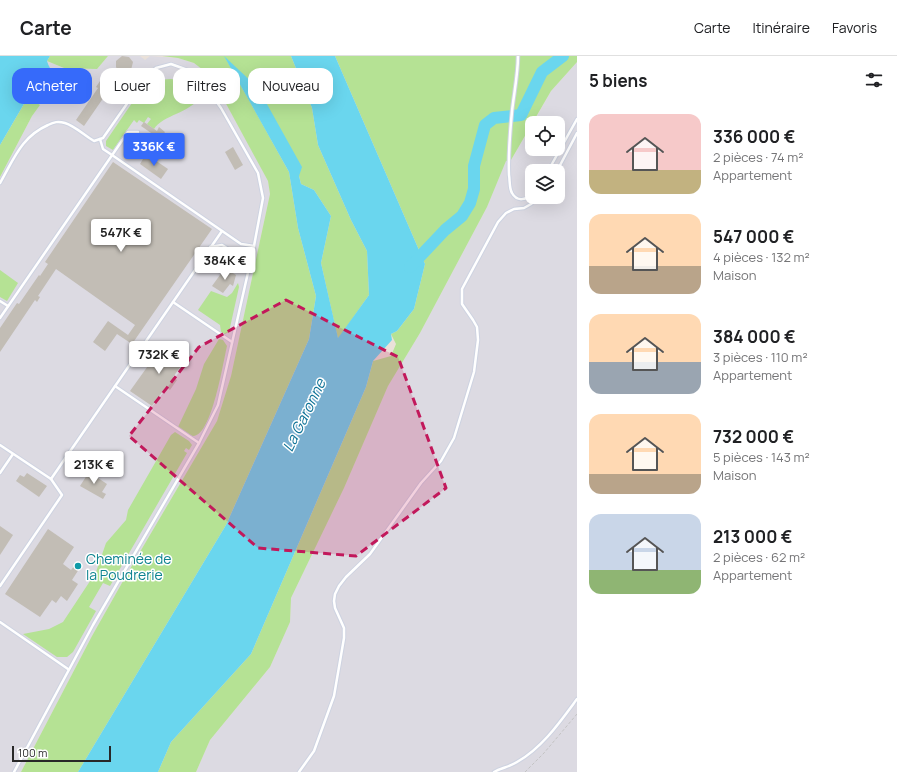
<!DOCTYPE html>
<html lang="fr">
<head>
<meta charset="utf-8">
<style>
	body { margin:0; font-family:Manrope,sans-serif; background:#f2f2f2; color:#202124; height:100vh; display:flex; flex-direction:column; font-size:15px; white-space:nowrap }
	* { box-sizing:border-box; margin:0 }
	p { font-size:13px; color:#757577 }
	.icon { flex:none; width:22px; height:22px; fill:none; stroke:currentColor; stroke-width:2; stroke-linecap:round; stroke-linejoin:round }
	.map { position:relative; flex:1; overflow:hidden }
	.side { display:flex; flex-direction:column; background:#fff; width:320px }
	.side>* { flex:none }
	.banner { position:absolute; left:12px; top:12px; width:380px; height:36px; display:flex; gap:8px }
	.tools { position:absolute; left:525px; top:60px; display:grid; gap:8px }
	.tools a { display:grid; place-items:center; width:40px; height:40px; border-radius:8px; background:#fff; box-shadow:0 4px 16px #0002; font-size:20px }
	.scale { position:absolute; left:12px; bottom:10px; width:99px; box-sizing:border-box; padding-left:4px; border:2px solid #282828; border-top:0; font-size:11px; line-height:14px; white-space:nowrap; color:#282828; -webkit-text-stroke:3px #fff; paint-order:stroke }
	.price { position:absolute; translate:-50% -34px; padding:0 9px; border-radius:4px; background:#fff; color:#222; font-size:13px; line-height:26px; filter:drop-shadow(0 1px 2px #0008) }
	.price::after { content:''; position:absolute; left:50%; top:24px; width:12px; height:9px; margin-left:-6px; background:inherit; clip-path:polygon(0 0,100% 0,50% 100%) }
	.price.on { background:#366afa; color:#fff }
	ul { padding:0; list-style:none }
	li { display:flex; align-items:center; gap:12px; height:100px; padding:0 12px }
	li span { display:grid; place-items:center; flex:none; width:112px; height:80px; border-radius:12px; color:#555 }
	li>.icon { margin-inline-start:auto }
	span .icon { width:48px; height:48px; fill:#fffc; stroke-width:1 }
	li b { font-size:17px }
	h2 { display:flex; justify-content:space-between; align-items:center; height:48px; padding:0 12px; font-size:17px }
	.tag { padding:0 14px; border-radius:12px; background:#fff; box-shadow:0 4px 16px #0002; font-size:14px; line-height:36px }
	.tag.on { background:#366afa; color:#fff }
	header { display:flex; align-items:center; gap:24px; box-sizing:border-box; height:56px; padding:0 20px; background:#fff; border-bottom:1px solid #e0e0e0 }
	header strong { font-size:19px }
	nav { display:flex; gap:22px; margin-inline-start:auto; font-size:14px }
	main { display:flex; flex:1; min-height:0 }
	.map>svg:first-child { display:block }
</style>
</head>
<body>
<header>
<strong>Carte</strong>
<nav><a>Carte</a><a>Itinéraire</a><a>Favoris</a></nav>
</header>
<main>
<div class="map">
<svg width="577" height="716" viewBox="0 0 577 716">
	<rect width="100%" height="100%" fill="#eae1d9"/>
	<g fill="#dcdae2" fill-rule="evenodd">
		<polygon points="108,0 140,0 145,4 150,0 178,2 194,7 203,13 211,20 258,105 268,125 270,138 231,320 217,365 127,518 92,580 21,716 0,716 0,121 32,60 40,49 28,41 28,35 38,19 42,18 50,23 63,33 68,25 49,13 47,5 64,12 97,13"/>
		<path d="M577 6V716H196L210 684 270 611 290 566 291 542 344 432 388 330 420 277 487 151 506 104H511L532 68V93H558V67H533L551 35ZM532 115H558V141H532Z"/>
	</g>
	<g fill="#b5e294">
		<polygon points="50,0 108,0 97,13 64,12 47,5"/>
		<polygon points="162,0 291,0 312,52 318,89 351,164 367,195 369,239 338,283 321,207 331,160 314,134 301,128 299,120 225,1 289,116 298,172 316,240 309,283 226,469 78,716 21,716 92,580 127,518 217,365 231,320 270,138 268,125 211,20 194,7 178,2"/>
		<polygon points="335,0 577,0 577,6 551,35 511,104 506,105 487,151 420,277 388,330 344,432 291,542 290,566 270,611 210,684 196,716 158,716 171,686 251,598 366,331 373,305 391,300 396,288 391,278 397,275 414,253 425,208"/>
		<path d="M171 23C188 26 191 26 200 41 190 57 163 59 154 73L147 68 151 63 148 61 144 67 139 64 137 67 134 64 113 94 106 90V85L145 28 157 24Z"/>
		<polygon points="28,41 40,49 32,60 0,121 0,89"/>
		<polygon points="0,214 18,227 7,245 0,241"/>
		<polygon points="238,227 239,231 229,276 225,278 221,276 220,269 198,254 211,235 227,241 232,237"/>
		<path d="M219 283 223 284 227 290C223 307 212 378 194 380 188 380 182 374 178 371L196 333 204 308Z"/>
		<polygon points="175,376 189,385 192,389 189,394 186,392 184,395 187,397 110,530 103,527 89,551 96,555 73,596 67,601 57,601 23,578 49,573 63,566 96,516 106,487 126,464 128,454 171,379"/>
	</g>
	<g fill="#6ad6ee">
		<path d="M0 0H50L47 5C50 16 57 20 68 25L63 33 50 23 42 18 38 19 28 35V41L0 89Z"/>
		<polygon points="224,0 258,32 302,111 299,120 301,128 314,134 331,160 321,207 338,282 369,239 367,195 351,164 318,89 312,52 291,0 335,0 425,208 414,253 397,275 391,278 392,284 373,305 366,331 251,598 171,686 158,716 78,716 226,469 309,283 316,240 298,172 289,116"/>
	</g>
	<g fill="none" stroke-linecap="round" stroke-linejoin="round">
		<polyline stroke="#6ad6ee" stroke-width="12" points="410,211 445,174 462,160 470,147 474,133 474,110 485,69 494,62 521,59 542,16 563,0"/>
	</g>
	<g fill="#c2bdb5">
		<polygon points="122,0 129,1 133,6 131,14 125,17 119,17 116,11 116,5"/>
		<polygon points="106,16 123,28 113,43 106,38 84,70 76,64 98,32 96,31"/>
		<polygon points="144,66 157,75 159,71 165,76 158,87 151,83 154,79 141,70"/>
		<polygon points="233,91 243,109 235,114 225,96"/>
		<polygon points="146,98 168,113 161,123 140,108"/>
		<polygon points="113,106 212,173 132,288 117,278 105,295 93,286 108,265 128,279 135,269 56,213 38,240 40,241 37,246 35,244 0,296 0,272 17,247 19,248 39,219 40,220 48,208 45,206"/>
		<polygon points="225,212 236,219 233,230 230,228 223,237 212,230"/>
		<polygon points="165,286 187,302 173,321 177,324 170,334 166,331 152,350 130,335"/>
		<polygon points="89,416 107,428 102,436 106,438 103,443 80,430"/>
		<polygon points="27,417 47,430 39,441 16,425 20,419 24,421"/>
		<polygon points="0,470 13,479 0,499"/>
		<polygon points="48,473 74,491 63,508 71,514 76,508 78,507 81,510 72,524 78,528 67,545 61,540 56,547 52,544 40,561 5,538"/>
	</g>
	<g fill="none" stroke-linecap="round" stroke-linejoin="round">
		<g stroke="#ced3e1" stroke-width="4.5">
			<g id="lane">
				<path d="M518 0C518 18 514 37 512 55 510 76 508 98 509 119 510 124 509 132 512 137 517 146 526 144 532 138"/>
				<polyline points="100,83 103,93 112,99 241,188 254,190"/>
				<polyline points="548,115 577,63"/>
				<polyline points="557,115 577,77"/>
				<path d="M0 127C14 103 21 81 48 69 54 66 58 65 65 67 75 70 85 80 94 85L103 82 145 22 156 12 171 8 196 17 221 52 258 117 263 142 254 190 218 349 199 387 93 569 14 716"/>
				<polyline points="210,191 222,189 238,199 248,213"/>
				<polyline points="0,245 8,250"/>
				<polyline points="173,246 232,286"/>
				<polyline points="0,262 128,76 138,76"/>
				<polyline points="115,330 199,387"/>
				<polyline points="0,389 51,423 222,175"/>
				<polyline points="0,417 13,398"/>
				<polyline points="0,530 62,439 51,423"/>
				<polyline points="0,566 68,613"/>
				<polyline points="299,716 314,695 334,640 344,582 344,572 335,552 334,545 335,538 339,530 346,521 370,498 421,427 441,405 454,382 474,316 478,284 477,271 473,264 462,248 462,233 498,166 506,157 514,153 524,152 531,148 539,141"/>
				<path d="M494 716C501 712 509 711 517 706 542 692 560 666 577 643"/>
			</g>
		</g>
		<polyline stroke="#c3c3c3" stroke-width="1" stroke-dasharray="3 2" stroke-linecap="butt" points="525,716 544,697 577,658"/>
		<use href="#lane" stroke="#fff" stroke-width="2.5"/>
	</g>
	<path fill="#c2185b" fill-opacity="0.2" stroke="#c2185b" stroke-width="3" stroke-dasharray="8 5" stroke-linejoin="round" d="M286 244 398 301 446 432 356 500 258 492 129 380 199 291Z"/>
	<circle fill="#0f9aa8" stroke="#fff" stroke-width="1.5" cx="78" cy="510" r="4"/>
	<g text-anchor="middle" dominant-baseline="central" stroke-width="3" stroke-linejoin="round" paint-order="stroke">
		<g font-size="14" fill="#0d838f" stroke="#fff" text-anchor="start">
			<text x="86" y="502">Cheminée de<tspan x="86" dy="16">la Poudrerie</tspan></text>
		</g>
		<g font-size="15" font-style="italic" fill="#0d7297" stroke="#fff">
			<text transform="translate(304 359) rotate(-64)">La Garonne</text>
		</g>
	</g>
</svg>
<div class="tools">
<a><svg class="icon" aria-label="locate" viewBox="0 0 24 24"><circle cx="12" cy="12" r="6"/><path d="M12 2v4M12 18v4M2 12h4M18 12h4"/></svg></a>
<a><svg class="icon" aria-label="layers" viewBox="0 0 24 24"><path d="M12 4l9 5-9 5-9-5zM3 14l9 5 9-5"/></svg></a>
</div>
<div class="scale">100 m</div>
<b class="price on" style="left:154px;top:111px">336K €</b>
<b class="price" style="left:121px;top:197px">547K €</b>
<b class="price" style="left:225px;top:225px">384K €</b>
<b class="price" style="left:159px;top:319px">732K €</b>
<b class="price" style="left:94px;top:429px">213K €</b>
<div class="banner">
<a class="tag on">Acheter</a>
<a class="tag">Louer</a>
<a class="tag">Filtres</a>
<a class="tag">Nouveau</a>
</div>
</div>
<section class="side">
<h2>5 biens<svg class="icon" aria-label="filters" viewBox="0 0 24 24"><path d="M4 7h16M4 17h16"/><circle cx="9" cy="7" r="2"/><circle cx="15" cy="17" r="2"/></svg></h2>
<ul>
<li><span style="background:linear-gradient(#f6c9c9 70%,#c2b280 0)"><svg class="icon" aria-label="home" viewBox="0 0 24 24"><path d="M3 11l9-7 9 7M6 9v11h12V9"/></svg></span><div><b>336 000 €</b><p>2 pièces · 74 m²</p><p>Appartement</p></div></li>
<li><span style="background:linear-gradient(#ffd9b3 65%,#b9a48a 0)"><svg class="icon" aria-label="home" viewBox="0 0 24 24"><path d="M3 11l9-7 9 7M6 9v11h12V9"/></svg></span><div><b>547 000 €</b><p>4 pièces · 132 m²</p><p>Maison</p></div></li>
<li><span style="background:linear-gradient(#ffd9b3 60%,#9aa5b1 0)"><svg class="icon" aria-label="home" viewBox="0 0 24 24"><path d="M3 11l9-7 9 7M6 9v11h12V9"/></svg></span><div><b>384 000 €</b><p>3 pièces · 110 m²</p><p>Appartement</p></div></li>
<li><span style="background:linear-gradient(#ffd9b3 75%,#b9a48a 0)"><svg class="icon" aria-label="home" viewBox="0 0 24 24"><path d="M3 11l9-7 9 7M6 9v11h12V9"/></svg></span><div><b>732 000 €</b><p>5 pièces · 143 m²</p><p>Maison</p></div></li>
<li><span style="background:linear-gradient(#c9d6e8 70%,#8fb573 0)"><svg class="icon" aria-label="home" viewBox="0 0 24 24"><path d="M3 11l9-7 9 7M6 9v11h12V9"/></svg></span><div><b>213 000 €</b><p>2 pièces · 62 m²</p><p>Appartement</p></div></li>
</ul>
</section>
</main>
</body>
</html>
